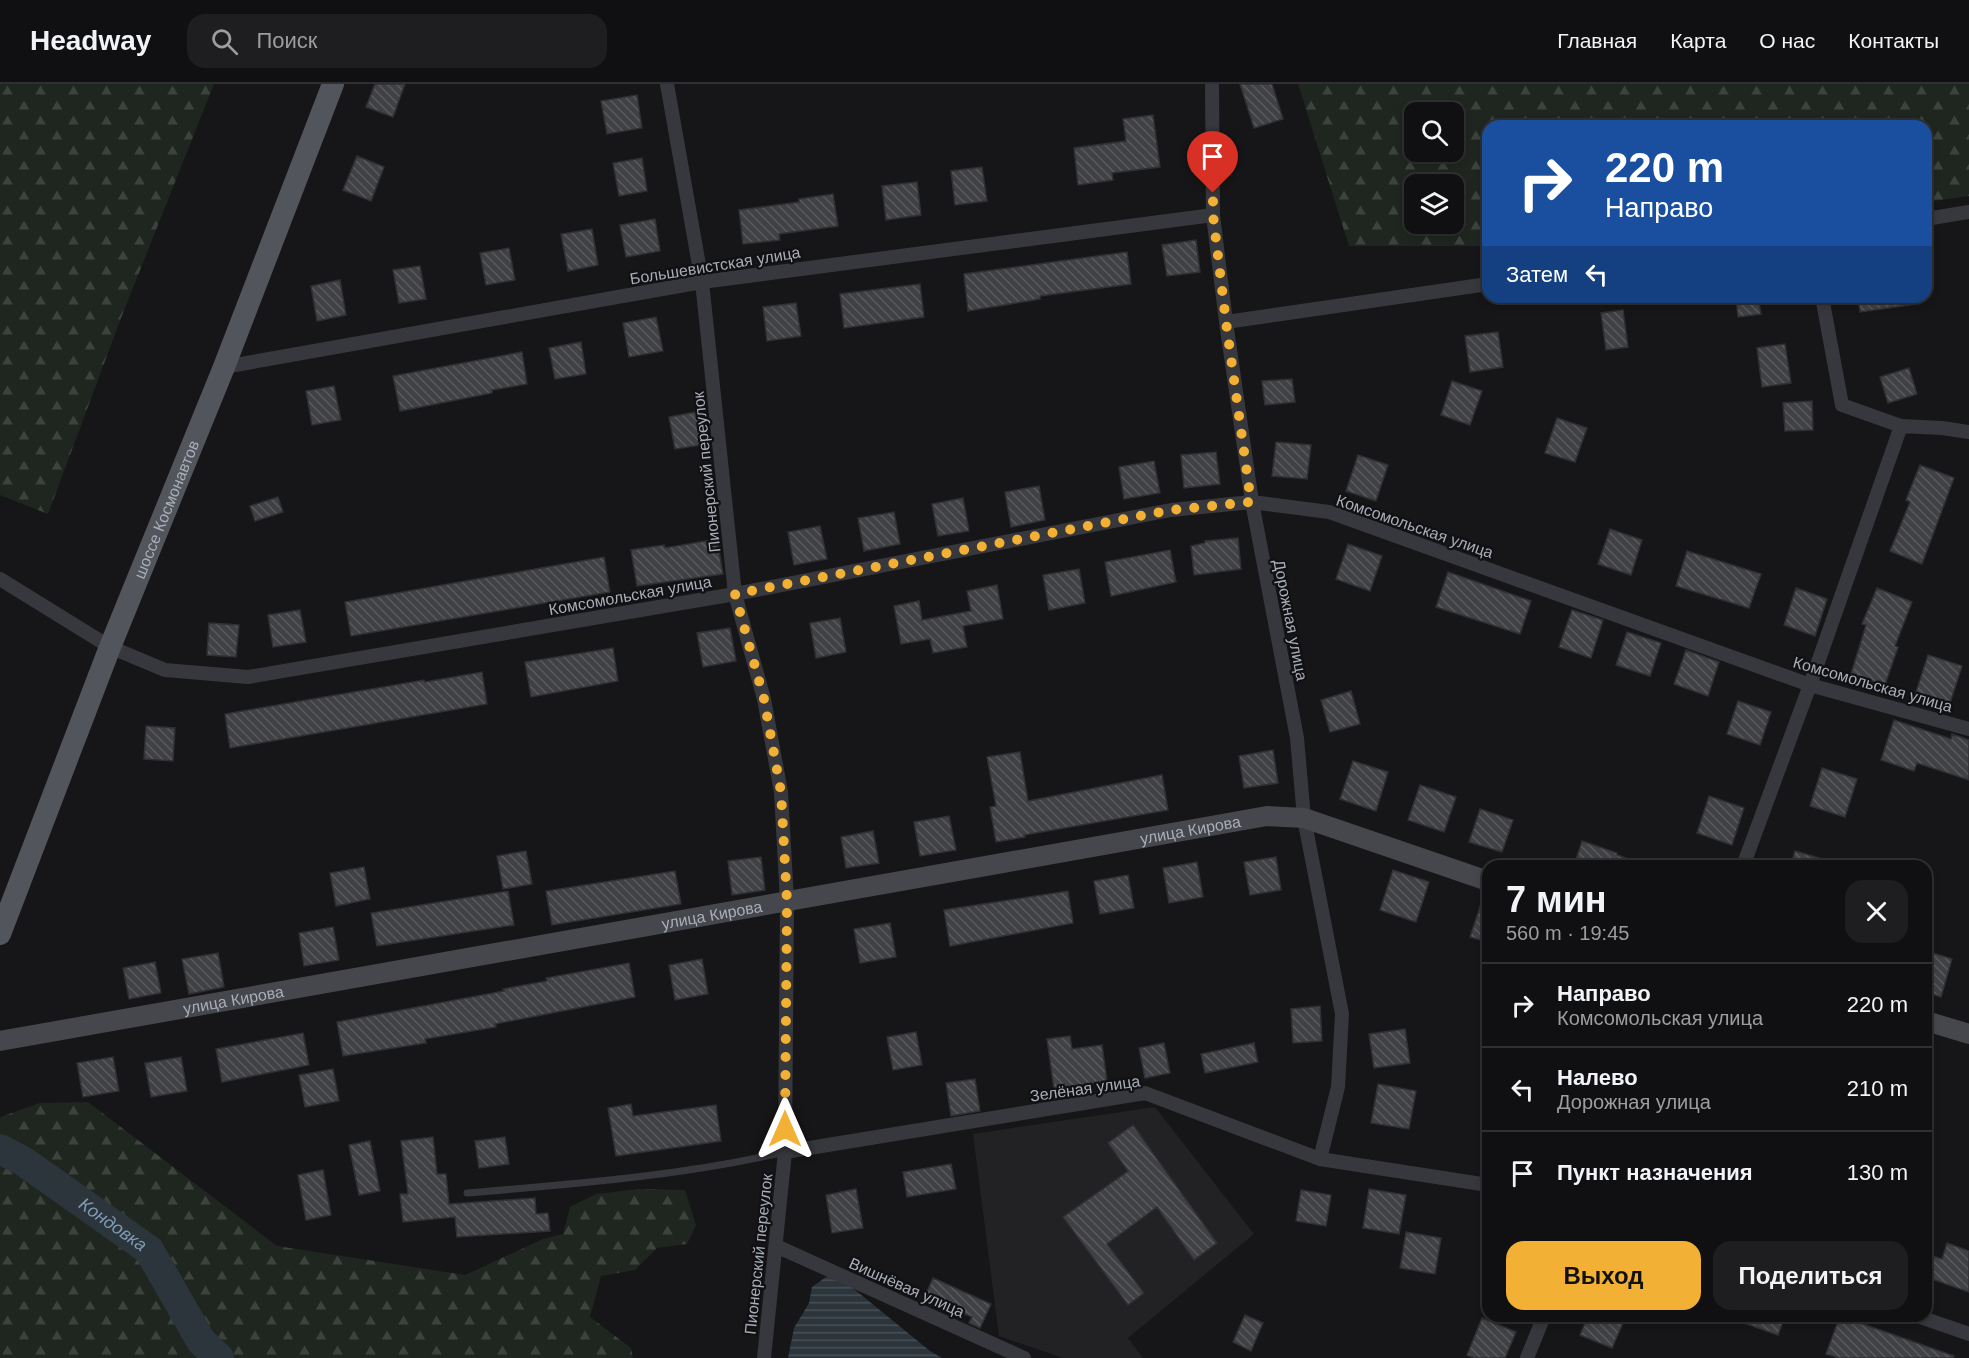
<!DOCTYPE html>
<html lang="ru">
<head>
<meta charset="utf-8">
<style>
  body { margin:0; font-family:Arial,sans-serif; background:#1e1e20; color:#f1f3f6; height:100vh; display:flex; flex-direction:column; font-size:22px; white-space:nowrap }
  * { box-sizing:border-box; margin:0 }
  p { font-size:20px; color:#9c9d9f }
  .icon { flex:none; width:33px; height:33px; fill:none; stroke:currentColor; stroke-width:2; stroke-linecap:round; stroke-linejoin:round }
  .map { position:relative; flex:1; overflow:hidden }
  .details { position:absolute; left:1482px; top:776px; width:450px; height:462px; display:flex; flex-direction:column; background:#101012; border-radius:18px; box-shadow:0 3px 9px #0003,0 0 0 2px #303032 }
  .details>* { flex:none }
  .banner { position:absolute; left:1482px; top:36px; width:450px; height:183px; border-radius:18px; box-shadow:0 3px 9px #0003,0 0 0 2px #303032; background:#1a4fa0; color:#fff; overflow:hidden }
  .fabs { position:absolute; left:1404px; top:18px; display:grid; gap:12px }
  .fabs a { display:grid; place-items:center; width:60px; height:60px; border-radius:12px; background:#101012; box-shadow:0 3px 9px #0003,0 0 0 2px #303032; font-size:30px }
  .pin { position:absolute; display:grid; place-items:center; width:51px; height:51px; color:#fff; margin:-62px -26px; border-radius:50% 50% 50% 0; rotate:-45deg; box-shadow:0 0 6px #0007 }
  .pin .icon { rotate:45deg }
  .me { position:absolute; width:66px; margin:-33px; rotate:0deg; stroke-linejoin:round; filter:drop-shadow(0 0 4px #0008) }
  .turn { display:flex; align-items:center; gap:21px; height:126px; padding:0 24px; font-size:27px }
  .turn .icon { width:78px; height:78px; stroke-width:2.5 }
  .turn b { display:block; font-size:42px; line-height:51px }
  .then { display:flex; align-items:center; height:57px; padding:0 24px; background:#0003; gap:12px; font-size:22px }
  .round { display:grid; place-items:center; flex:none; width:63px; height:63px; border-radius:18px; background:#1e1e20 }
  .head { display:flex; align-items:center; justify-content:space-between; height:102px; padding:0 24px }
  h1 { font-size:36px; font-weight:700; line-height:45px }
  .primary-button { display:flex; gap:12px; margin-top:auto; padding:12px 24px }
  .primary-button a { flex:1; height:69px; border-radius:18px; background:#f2b134; color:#111; font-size:24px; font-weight:700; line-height:69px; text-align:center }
  .primary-button a+a { background:#1e1e20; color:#f1f3f6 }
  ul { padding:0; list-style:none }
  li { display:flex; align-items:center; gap:18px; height:84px; padding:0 24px; border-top:2px solid #303032 }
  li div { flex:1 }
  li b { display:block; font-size:22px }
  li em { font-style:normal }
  header { display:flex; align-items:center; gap:36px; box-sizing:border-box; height:84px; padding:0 30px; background:#101012; border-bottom:2px solid #303032 }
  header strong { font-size:28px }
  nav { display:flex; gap:33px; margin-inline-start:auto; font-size:21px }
  .search { width:420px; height:54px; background:#1e1e20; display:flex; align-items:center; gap:15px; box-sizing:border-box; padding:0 21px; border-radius:18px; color:#9c9d9f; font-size:22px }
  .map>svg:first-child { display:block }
  .built { fill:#222225 }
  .forest { fill:url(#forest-firs); fill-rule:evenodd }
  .water { fill:url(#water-rules) }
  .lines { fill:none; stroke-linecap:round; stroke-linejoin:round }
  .river { stroke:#2c353c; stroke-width:30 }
  .building { fill:url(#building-back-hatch); stroke:#303034; stroke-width:1.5 }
  .lane { stroke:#37383d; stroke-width:7 }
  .street { stroke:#37383d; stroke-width:14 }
  .secondary { stroke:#45474d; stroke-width:20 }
  .primary { stroke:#53555c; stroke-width:22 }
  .route { stroke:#f2b134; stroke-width:10; stroke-dasharray:0 18 }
  .labels { text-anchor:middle; stroke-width:4.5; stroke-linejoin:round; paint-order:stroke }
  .street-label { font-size:16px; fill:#a8adb8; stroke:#111113 }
  .water-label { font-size:18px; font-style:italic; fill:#7f9bb3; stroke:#111113 }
</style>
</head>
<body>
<header>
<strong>Headway</strong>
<div class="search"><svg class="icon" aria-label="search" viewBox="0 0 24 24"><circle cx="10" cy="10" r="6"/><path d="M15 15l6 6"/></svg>Поиск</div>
<nav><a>Главная</a><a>Карта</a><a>О нас</a><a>Контакты</a></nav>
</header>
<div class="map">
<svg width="1969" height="1274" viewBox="0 0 1969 1274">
  <defs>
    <pattern id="forest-firs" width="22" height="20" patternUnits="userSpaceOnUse" patternTransform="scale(1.5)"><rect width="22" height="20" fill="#1e261f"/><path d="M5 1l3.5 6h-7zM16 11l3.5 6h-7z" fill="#3c433d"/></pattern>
    <pattern id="water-rules" width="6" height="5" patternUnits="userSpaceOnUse" patternTransform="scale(1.5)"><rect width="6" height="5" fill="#2c353c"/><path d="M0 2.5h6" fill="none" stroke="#485056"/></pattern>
    <pattern id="building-back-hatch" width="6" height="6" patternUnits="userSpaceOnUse" patternTransform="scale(1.5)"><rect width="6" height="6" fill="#404145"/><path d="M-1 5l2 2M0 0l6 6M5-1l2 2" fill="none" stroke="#595a5e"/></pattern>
  </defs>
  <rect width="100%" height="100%" fill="#161618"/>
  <path class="built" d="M1155 1023 1254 1150 1128 1254 1143 1274H1063L999 1252 973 1050Z"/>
  <path class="forest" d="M0 0H214L121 234 48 430 0 411Z
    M1298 0H1969V112L1926 118V42H1488V162H1349ZM1414 28H1454V68H1414ZM1414 100H1454V140H1414Z
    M88 1018 277 1162 465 1191 543 1155 563 1150 570 1123 596 1110 639 1105 685 1106 696 1141 687 1160 657 1164 635 1186 601 1192 590 1233 631 1264 633 1274H0V1033L40 1019Z"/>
  <path class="water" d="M838 1192 930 1267 942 1274H788L794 1244 809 1219 812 1203 826 1193Z"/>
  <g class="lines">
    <path class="river" id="s1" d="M0 1065 23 1077 149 1166 201 1257 219 1274"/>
  </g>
  <path class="building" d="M375 0H405L393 33 366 23Z
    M1240 0H1272L1283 35 1254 44Z
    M637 11 642 44 607 50 601 17Z
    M1153 31 1160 83 1112 89 1113 96 1078 101 1074 64 1126 57 1123 35Z
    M357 72 384 83 371 117 343 106Z
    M642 74 647 107 619 112 613 79Z
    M982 83 987 117 955 121 951 87Z
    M917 98 921 131 886 136 882 102Z
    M833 110 838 142 779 150 780 156 743 160 739 126 799 118V115Z
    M655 135 660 167 626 173 620 141Z
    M592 145 598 181 568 187 561 150Z
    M1196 156 1200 188 1167 192 1162 161Z
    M509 164 515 196 486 201 480 169Z
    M1127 168 1131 200 1040 212V215L968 227 964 190Z
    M420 182 426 215 399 219 393 186Z
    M340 196 346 231 317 237 311 202Z
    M920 200 924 233 844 244 840 210Z
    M1736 213H1758L1761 230 1738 233Z
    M1858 213H1909L1910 221 1860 228Z
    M796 219 801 252 767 257 763 223Z
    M1623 226 1628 263 1606 266 1601 229Z
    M656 233 663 267 629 273 623 239Z
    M1498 248 1503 283 1470 288 1465 252Z
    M581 258 586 290 555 295 549 264Z
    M1785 260 1791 299 1762 303 1757 264Z
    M522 268 527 300 492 306V309L400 327 393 292Z
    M1909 284 1917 310 1888 319 1880 293Z
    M1292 295 1295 318 1265 321 1262 297Z
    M1452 297 1482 307 1470 341 1441 331Z
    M334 302 341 336 312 341 306 307Z
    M1812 317 1813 346 1785 347 1783 319Z
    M701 327 707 360 675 365 669 333Z
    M1557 334 1587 344 1575 378 1545 369Z
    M1276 358 1311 361 1307 395 1272 392Z
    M1216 368 1220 400 1184 404 1181 371Z
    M1358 371 1388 381 1376 417 1346 407Z
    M1154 377 1160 409 1124 415 1119 383Z
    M1920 381 1954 394 1922 480 1890 467 1910 418 1906 416Z
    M1039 402 1045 436 1011 443 1005 408Z
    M278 413 283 428 255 437 250 422Z
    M963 414 969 447 938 452 932 420Z
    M894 428 900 460 864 467 858 434Z
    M820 442 827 475 794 481 788 448Z
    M1610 445 1642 456 1631 491 1598 480Z
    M1238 454 1241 485 1194 491 1191 462 1205 459V457Z
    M717 455 723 490 637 502 631 466 664 461 665 464Z
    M1348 460 1382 472 1370 507 1336 495Z
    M1170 466 1176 498 1111 512 1105 478Z
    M1687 467 1761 490 1749 524 1676 502Z
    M604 473 610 508 351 552 345 518Z
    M1079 485 1085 519 1049 526 1043 491Z
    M1448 488 1531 517 1520 550 1436 523Z
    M997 501 1003 535 963 542 967 563 933 569 930 555 901 560 894 522 919 517 922 536 971 527 967 507Z
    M1796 504 1827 515 1815 552 1784 541Z
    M1877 504 1912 518 1895 562 1898 563 1885 601 1851 590 1866 541 1862 540Z
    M300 526 306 558 273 563 268 531Z
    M1572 526 1603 536 1591 574 1559 563Z
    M840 534 846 568 816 574 810 539Z
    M209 539 239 541 236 573 207 571Z
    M730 544 736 577 703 583 697 549Z
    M1627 548 1661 559 1650 592 1616 581Z
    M613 564 618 597 531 613 525 578Z
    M1686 566 1719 578 1708 612 1674 600Z
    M1928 571 1962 582 1950 619 1916 608Z
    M482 588 487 620 230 664 225 630 424 596 425 598Z
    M1351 607 1360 640 1330 648 1321 616Z
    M1738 617 1771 628 1760 661 1727 650Z
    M1894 636 1951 655 1952 650 1969 656V696L1917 679 1914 687 1881 676Z
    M146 642 175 644 173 677 144 675Z
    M1273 666 1278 699 1244 704 1239 672Z
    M1020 668 1028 717 1162 691 1168 726 1024 751 1025 753 996 758 990 723 996 722 987 673Z
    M1353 677 1388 688 1376 727 1340 715Z
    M1822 684 1857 695 1845 733 1810 722Z
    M1420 701 1456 713 1444 748 1408 736Z
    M1709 712 1744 724 1732 761 1697 749Z
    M1480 725 1513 736 1502 768 1469 758Z
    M949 732 956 766 920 772 914 738Z
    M873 747 879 779 846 784 841 753Z
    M1582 757 1617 769V771L1640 779V782H1574Z
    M526 767 532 800 503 805 497 772Z
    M1795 767 1833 778V782H1791Z
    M761 773 765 806 732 811 728 777Z
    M1276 773 1281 806 1250 811 1244 778Z
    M1197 778 1203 813 1169 819 1163 784Z
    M364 783 370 815 336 822 330 789Z
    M1393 786 1429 798 1416 838 1380 826Z
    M675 787 681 820 552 841 546 807Z
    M1128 791 1134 824 1100 830 1094 797Z
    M508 807 514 841 377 862 371 829Z
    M1068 807 1073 839 950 862 944 826Z
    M1485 808 1488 809V858L1470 853Z
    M890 839 896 873 860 879 854 845Z
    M333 843 339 876 304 882 299 849Z
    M1926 867 1952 875 1941 913 1926 908Z
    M218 869 224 903 189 910 182 875Z
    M702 875 708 910 675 916 669 881Z
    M155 878 161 909 129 915 123 884Z
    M629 879 635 913 495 940 496 943 425 955 426 959 343 972 337 938 504 907 503 905 547 897 546 894Z
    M1320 922 1322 957 1293 959 1291 925Z
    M1405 945 1410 979 1374 984 1369 950Z
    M916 948 922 981 893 986 887 953Z
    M303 949 309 981 222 998 216 965Z
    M1070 952 1072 965 1102 961 1107 997 1054 1005 1047 955Z
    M1164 959 1170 989 1145 994 1139 964Z
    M1254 959 1258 978 1205 989 1201 970Z
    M113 973 119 1007 83 1013 77 979Z
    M181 973 187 1007 151 1013 145 979Z
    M333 985 339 1017 305 1023 299 991Z
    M975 995 980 1027 951 1032 946 999Z
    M1378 1000 1416 1007 1409 1045 1371 1039Z
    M631 1020 633 1032 716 1021 721 1057 616 1072 608 1024Z
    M1133 1041 1217 1159 1194 1176 1157 1123 1107 1160 1144 1209 1128 1221 1063 1133 1128 1087 1108 1059Z
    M433 1053 437 1090H446L449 1120 535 1114 536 1130 548 1129 550 1147 457 1153 455 1133 403 1138 400 1110H408L401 1057Z
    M505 1053 509 1080 479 1084 475 1057Z
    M370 1057 380 1107 359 1111 349 1061Z
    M951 1080 956 1105 907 1113 903 1088Z
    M323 1086 331 1131 306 1136 298 1091Z
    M856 1105 863 1144 832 1149 826 1111Z
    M1369 1105 1406 1111 1399 1150 1363 1144Z
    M1301 1106 1331 1111 1326 1142 1296 1137Z
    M1406 1148 1441 1154 1435 1190 1400 1184Z
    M1947 1159 1969 1167V1208L1926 1193V1170L1942 1175Z
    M933 1194 991 1220 980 1244 969 1239 972 1233 925 1212Z
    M1245 1231 1263 1239 1251 1267 1233 1258Z
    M1588 1232H1626L1612 1264 1580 1251Z
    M1727 1232H1785L1778 1251 1727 1233Z
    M1840 1232 1954 1272 1953 1274H1839L1826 1270Z
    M1482 1234 1516 1248 1505 1274H1474L1467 1271Z"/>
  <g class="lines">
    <path class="lane" d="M467 1109C574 1100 681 1092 785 1068"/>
    <path class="street" d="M667 0 702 198 735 510 764 615 781 708 787 817 785 1068 764 1274
      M1212 0 1213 131 1226 238 1252 418 1297 654 1304 734 1342 930 1338 1003 1320 1075
      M1926 135 1969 128
      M1226 238 1488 200
      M224 283 702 198 1213 131
      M1901 342 1942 344 1969 348
      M0 495 110 563 165 586 248 593 735 510 1171 426 1252 418 1329 428 1810 601 1969 645
      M1743 782 1810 601 1901 342 1842 321 1822 213
      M785 1068 1145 1009 1320 1075 1488 1101
      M776 1162 1024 1274
      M1917 1232 1969 1250
      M1527 1274 1544 1232"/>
    <g class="secondary">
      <path d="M1926 937 1969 950"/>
      <path id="s2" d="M0 957 1267 732 1304 734 1488 797"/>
    </g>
    <path class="primary" id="s3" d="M0 850 110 563 224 283 333 0"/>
  </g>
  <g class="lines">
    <path class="route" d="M785 1045 787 817 781 708 764 615 735 510 1171 426 1251 418 1226 238 1213 131V109"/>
  </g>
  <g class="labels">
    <g class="street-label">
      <text transform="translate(715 181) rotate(-9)" y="6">Большевистская улица</text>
      <text transform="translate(706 388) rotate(-96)" y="6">Пионерский переулок</text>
      <text dy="6" stroke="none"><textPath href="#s3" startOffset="456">шоссе Космонавтов</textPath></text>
      <text transform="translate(1415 442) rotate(19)" y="6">Комсомольская улица</text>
      <text transform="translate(630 511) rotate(-10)" y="6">Комсомольская улица</text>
      <text transform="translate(1291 536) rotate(79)" y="6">Дорожная улица</text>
      <text transform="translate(1873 600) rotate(16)" y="6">Комсомольская улица</text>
      <text dy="6" stroke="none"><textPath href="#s2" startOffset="1209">улица Кирова</textPath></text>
      <text dy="6" stroke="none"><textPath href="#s2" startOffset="723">улица Кирова</textPath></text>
      <text dy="6" stroke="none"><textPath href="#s2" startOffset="237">улица Кирова</textPath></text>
      <text transform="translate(1085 1004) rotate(-8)" y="6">Зелёная улица</text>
      <text transform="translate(758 1170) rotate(-84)" y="6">Пионерский переулок</text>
      <text transform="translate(907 1203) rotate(24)" y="6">Вишнёвая улица</text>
    </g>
    <g class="water-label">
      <text dy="6" stroke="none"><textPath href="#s1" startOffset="136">Кондовка</textPath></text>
    </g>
  </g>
</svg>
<div class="fabs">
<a><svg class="icon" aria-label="search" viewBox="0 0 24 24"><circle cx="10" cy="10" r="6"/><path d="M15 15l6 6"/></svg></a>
<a><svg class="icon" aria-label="layers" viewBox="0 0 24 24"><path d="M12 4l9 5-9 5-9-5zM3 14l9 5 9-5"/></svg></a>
</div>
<div class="pin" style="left:1213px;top:109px;background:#d93025"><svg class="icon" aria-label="arrive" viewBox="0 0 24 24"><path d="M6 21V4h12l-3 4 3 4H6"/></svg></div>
<svg class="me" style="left:785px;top:1045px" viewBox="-20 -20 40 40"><path d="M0-17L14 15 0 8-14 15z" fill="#f2b134" stroke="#fff" stroke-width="4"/></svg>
<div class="banner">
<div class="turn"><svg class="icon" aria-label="right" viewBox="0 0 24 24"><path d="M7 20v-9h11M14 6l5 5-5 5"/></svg><div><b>220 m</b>Направо</div></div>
<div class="then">Затем<svg class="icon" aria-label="left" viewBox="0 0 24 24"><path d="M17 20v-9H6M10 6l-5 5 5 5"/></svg></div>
</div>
<section class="details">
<div class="head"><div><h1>7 мин</h1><p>560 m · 19:45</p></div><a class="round"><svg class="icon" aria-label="close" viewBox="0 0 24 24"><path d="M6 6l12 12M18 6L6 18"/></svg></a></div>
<ul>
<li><svg class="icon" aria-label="right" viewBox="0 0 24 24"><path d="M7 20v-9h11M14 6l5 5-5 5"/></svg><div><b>Направо</b><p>Комсомольская улица</p></div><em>220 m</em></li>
<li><svg class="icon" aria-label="left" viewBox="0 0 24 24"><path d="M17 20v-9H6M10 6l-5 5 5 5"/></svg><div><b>Налево</b><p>Дорожная улица</p></div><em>210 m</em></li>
<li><svg class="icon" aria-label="arrive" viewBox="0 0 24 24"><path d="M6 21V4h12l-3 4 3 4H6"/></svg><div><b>Пункт назначения</b></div><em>130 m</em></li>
</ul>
<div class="primary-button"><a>Выход</a><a>Поделиться</a></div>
</section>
</div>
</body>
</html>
